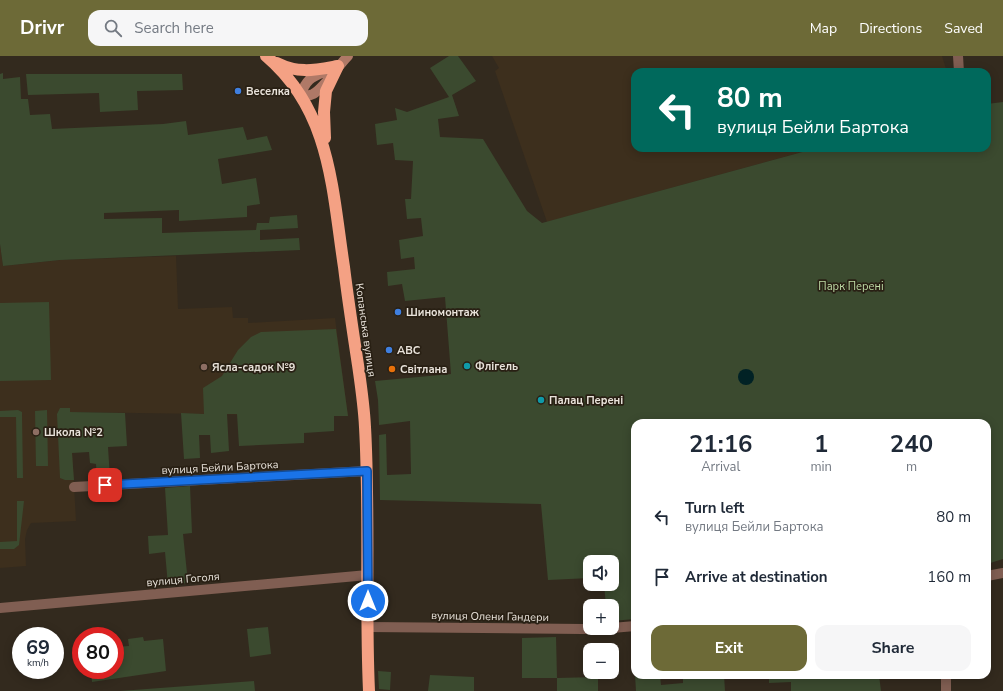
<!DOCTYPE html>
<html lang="en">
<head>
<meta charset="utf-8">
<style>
  body { margin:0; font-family:"Nunito Sans",sans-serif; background:#f6f6f7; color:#1f2937; height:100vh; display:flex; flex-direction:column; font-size:15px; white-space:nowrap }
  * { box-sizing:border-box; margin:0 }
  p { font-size:13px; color:#747a83 }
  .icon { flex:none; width:22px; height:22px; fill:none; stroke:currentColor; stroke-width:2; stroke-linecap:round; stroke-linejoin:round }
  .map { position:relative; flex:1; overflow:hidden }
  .sheet { position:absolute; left:631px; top:363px; width:360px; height:260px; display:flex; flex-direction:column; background:#fff; border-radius:12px; box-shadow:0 2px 10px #0003 }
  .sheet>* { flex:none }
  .hud { position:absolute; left:631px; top:12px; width:360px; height:84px; border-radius:12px; box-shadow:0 2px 10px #0003; background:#00695c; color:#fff; overflow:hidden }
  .buttons { position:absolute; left:583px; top:499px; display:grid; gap:8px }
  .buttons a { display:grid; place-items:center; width:36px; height:36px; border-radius:8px; background:#fff; box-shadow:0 2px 10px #0003; font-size:20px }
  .speed { position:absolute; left:12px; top:571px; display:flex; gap:8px; font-size:20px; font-weight:700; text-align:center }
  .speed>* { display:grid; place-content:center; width:52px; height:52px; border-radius:50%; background:#fff; box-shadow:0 2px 10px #0003; line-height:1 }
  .speed small { font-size:10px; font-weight:400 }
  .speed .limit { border:6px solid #d22; background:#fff; color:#111 }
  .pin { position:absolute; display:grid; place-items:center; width:34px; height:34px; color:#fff; margin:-17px; border-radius:8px; box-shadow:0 2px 6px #0006 }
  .me { position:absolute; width:44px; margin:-22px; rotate:0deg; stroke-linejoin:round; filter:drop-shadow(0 0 3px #0008) }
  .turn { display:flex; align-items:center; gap:14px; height:84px; padding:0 20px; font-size:18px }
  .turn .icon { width:52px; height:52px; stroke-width:2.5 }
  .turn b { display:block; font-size:28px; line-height:34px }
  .eta { display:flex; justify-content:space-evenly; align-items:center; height:68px; text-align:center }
  .eta b { font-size:24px; font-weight:700; line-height:28px }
  .primary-button { display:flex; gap:8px; margin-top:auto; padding:8px 20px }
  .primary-button a { flex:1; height:46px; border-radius:12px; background:#6d6a37; color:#fff; font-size:16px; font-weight:700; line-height:46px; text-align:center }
  .primary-button a+a { background:#f6f6f7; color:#1f2937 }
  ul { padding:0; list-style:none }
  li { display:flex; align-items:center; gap:12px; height:60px; padding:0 20px }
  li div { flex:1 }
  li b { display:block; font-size:15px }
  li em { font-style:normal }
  header { display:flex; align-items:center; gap:24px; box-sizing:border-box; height:56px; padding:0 20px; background:#6d6a37; color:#fff }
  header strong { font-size:19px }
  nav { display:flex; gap:22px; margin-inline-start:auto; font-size:14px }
  .search { width:280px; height:36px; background:#f6f6f7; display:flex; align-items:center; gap:10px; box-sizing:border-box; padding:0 14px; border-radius:12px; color:#747a83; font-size:15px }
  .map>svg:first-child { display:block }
  .built { fill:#3d2f1d }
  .green { fill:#3b4a2f }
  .water { fill:#012225 }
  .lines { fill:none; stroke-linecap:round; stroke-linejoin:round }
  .street { stroke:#805e52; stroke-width:10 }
  .secondary { stroke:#af7967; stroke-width:10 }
  .highway { stroke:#f4a184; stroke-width:12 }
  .route-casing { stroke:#114b97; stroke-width:10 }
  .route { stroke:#1a73e8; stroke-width:7 }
  .shop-dot { fill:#3f7fe0; stroke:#292014; stroke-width:1.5 }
  .culture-dot { fill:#0f9aa8; stroke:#292014; stroke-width:1.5 }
  .education-dot { fill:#8d6e63; stroke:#292014; stroke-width:1.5 }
  .food-dot { fill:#e8710a; stroke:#292014; stroke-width:1.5 }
  .labels { text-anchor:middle; stroke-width:3.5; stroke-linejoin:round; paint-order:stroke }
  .poi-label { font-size:11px; font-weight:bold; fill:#e9e3db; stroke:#292014; text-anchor:start }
  .park-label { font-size:11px; fill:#bedba6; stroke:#292014 }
  .street-label { font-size:11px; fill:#e9e3db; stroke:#292014 }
</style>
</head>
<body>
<header>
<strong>Drivr</strong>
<div class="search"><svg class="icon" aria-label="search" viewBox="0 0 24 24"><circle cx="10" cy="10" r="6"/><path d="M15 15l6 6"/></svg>Search here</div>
<nav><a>Map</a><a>Directions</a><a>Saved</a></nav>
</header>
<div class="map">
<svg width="1003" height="635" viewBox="0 0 1003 635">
  <rect width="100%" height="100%" fill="#332a1e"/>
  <path class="built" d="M492 0H942L947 16H635V92H817L547 166 495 15 499 12Z
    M0 188 3 210 60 204 176 200 178 253 232 251 233 262H248V267L335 262 348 360 70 356 76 465 31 467 27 474 25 483 26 510 0 512Z"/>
  <path class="green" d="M449 0H458L476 25 452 39 459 60 438 63 440 81 483 83 527 155 542 167 817 92H987V48L1003 46V503L987 508V367H635V563L612 565V550H606L604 528H612V506H590V522L548 524 541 448 380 444 379 379 386 378 387 419 411 418 410 365 379 369 378 344 375 325 451 318 445 241 405 245 402 228 388 230 387 216 415 213 414 201 401 203 399 184 423 180 421 162 407 163 405 143H411L413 105 395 104 393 87 377 89 375 68 397 64 395 52 407 56 449 41 430 12Z
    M3 17V23L20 21 21 43H28L30 59 50 58 52 73 163 68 186 65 188 79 243 71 247 84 267 80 272 94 218 103 222 128 256 122 260 148 247 150V161L179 165V154L104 157V163L162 162V177L256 174 257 167H269L270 161 297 159 298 172 260 174V184L299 182 300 194 60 204 3 210 0 188V18Z
    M26 18H182L183 34 137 35 138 54 100 56 99 37 28 39Z
    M49 246 51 324 0 325V247Z
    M336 273 348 360H334V375L304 377V387L239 390 237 358H227L229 395 211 397 210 379H199L200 402 184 403 181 357 204 358 203 332 222 320 238 294 251 281 261 276Z
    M60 352H70V356L125 357 127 390 108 391 110 422 97 423 96 408 90 407 89 396 72 397 74 424H65L60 422 57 358Z
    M18 354 22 356V359L23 422H17L16 361H0V355Z
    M47 354 48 410H36L35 355Z
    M190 430 192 477 183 478 188 527 168 529 165 496 149 498 148 480 168 479 165 432Z
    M17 445H24L19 489 14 493H0V486L17 485Z
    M268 571 271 598 250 601 247 573Z
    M143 581 144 585 163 583 166 615 92 626 91 614H115V591L129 590 128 583Z
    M556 581 557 622 598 621V635H557V622H522V582Z
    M378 615 391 616 390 634 379 633Z
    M430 619 474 621V635H428Z
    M635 619H660L661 629 683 627V619H724L725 635H636Z
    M769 619H879L881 635H791V626L769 627Z
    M254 625 255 635H120Z"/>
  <path class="water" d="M738 321a8 8 0 1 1 16 0a8 8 0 1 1-16 0Z"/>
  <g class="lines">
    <path class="street" d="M958 0 959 16
      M74 431 367 415
      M987 520 1003 517
      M0 552 368 519
      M368 571 583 573 612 572
      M612 572 635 570
      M946 619V635"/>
    <path class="secondary" d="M328 14C313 21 306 22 301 39 305 40 309 40 313 38 324 32 338 10 348 0"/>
    <path class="highway" d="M266 0C331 55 332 133 344 211 348 244 353 276 358 309 361 330 364 350 365 371 370 459 365 547 369 635
      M277 7C299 18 315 14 338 10
      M325 82 324 56 326 35 338 10"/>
  </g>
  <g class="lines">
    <defs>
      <path id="route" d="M105 429 367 415 368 545"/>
    </defs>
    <use href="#route" class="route-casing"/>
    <use href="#route" class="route"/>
  </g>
  <g class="shop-dot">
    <circle cx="238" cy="35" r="4"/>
    <circle cx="398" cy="256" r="4"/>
    <circle cx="389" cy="294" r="4"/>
  </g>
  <g class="culture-dot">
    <circle cx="467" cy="310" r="4"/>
    <circle cx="541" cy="344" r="4"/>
  </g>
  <g class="education-dot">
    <circle cx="204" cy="311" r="4"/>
    <circle cx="36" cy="376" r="4"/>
  </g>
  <circle class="food-dot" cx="392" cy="313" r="4"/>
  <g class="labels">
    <g class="poi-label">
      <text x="246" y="39">Веселка</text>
      <text x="406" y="260">Шиномонтаж</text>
      <text x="397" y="298">ABC</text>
      <text x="475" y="314">Флігель</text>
      <text x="212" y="315">Ясла-садок №9</text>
      <text x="400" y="317">Світлана</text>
      <text x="549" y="348">Палац Перені</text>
      <text x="44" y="380">Школа №2</text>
    </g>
    <g class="park-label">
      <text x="851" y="234">Парк Перені</text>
    </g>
    <g class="street-label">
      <text transform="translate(366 274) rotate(82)" y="4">Копанська вулиця</text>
      <text transform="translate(220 411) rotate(-3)" y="4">вулиця Бейли Бартока</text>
      <text transform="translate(183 523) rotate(-5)" y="4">вулиця Гоголя</text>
      <text transform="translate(490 560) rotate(1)" y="4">вулиця Олени Гандери</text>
    </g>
  </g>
</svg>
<div class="buttons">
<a><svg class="icon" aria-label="sound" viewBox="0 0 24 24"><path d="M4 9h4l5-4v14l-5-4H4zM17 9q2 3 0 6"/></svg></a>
<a>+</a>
<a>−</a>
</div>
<div class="speed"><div>69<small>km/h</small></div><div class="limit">80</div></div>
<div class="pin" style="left:105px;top:429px;background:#d93025"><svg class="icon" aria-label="arrive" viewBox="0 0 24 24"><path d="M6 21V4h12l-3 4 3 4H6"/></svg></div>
<svg class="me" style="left:368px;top:545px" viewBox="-20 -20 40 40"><circle r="17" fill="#1a73e8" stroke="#fff" stroke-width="3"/><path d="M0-11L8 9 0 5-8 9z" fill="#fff"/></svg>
<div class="hud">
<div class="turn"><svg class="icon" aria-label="left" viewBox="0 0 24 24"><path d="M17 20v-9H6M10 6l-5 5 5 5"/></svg><div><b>80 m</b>вулиця Бейли Бартока</div></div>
</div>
<section class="sheet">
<div class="eta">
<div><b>21:16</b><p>Arrival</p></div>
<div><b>1</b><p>min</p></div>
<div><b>240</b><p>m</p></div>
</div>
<ul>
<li><svg class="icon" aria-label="left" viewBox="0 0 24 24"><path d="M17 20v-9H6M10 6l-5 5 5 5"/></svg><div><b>Turn left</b><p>вулиця Бейли Бартока</p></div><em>80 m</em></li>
<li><svg class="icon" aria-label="arrive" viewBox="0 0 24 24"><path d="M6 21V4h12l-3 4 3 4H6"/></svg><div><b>Arrive at destination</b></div><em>160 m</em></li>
</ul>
<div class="primary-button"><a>Exit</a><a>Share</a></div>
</section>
</div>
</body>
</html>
